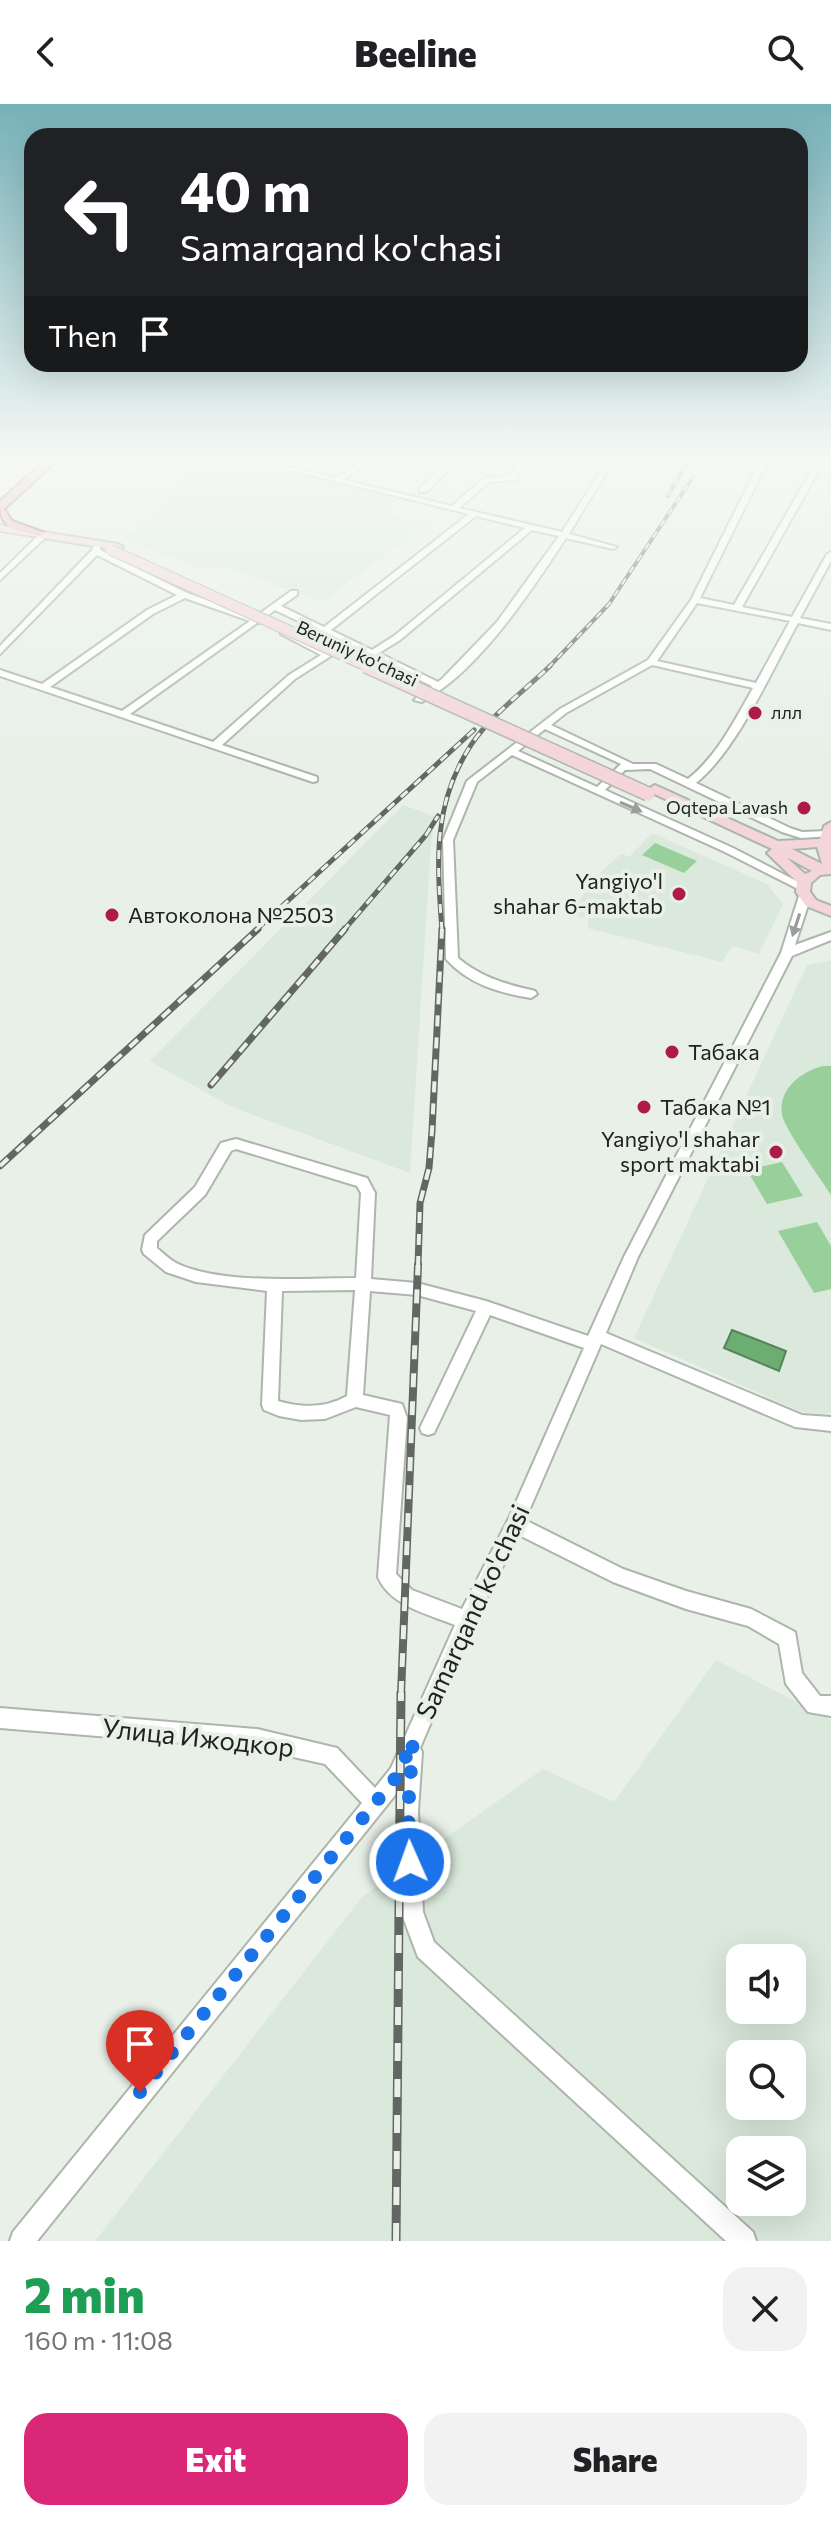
<!DOCTYPE html>
<html lang="en">
<head>
<meta charset="utf-8">
<style>
  body { margin:0; font-family:Commissioner,sans-serif; background:#f2f2f2; color:#202124; height:100vh; display:flex; flex-direction:column; font-size:30px; white-space:nowrap }
  * { box-sizing:border-box; margin:0 }
  p { font-size:26px; color:#757577 }
  .icon { flex:none; width:44px; height:44px; fill:none; stroke:currentColor; stroke-width:2; stroke-linecap:round; stroke-linejoin:round }
  .map { position:relative; height:2137px; overflow:hidden }
  .panel { display:flex; flex-direction:column; background:#fff; flex:1 }
  .panel>* { flex:none }
  .banner { position:absolute; left:24px; top:24px; width:784px; height:244px; border-radius:24px; box-shadow:0 8px 32px #0002; background:#202124; color:#fff; overflow:hidden }
  .fabs { position:absolute; left:726px; top:1840px; display:grid; gap:16px }
  .fabs a { display:grid; place-items:center; width:80px; height:80px; border-radius:16px; background:#fff; box-shadow:0 8px 32px #0002; font-size:40px }
  .pin { position:absolute; display:grid; place-items:center; width:68px; height:68px; color:#fff; margin:-82px -34px; border-radius:50% 50% 50% 0; rotate:-45deg; box-shadow:0 0 8px #0007 }
  .pin .icon { rotate:45deg }
  .me { position:absolute; width:88px; margin:-44px; rotate:358deg; stroke-linejoin:round; filter:drop-shadow(0 0 6px #0008) }
  .turn { display:flex; align-items:center; gap:28px; height:168px; padding:0 24px; font-size:36px }
  .turn .icon { width:104px; height:104px; stroke-width:2.5 }
  .turn b { display:block; font-size:56px; line-height:68px }
  .then { display:flex; align-items:center; height:76px; padding:0 24px; background:#0003; gap:16px; font-size:30px }
  .round { display:grid; place-items:center; flex:none; width:84px; height:84px; border-radius:24px; background:#f2f2f2 }
  .head { display:flex; align-items:center; justify-content:space-between; height:136px; padding:0 24px }
  h1 { font-size:48px; font-weight:800; line-height:60px; color:#1e9e55 }
  .cta { display:flex; gap:16px; margin-top:auto; padding:16px 24px }
  .cta a { flex:1; height:92px; border-radius:24px; background:#db2777; color:#fff; font-size:32px; font-weight:800; line-height:92px; text-align:center }
  .cta a+a { background:#f2f2f2; color:#202124 }
  header { display:flex; justify-content:space-between; align-items:center; height:104px; padding:0 24px; background:#fff; font-size:36px; font-weight:800 }
  .map>svg:first-child { display:block }
  .built { fill:#dae9db; fill-rule:evenodd }
  .green { fill:#98cf9b }
  .water { fill:#6cad71; stroke:#558459; stroke-width:2 }
  .lines { fill:none; stroke-linecap:round; stroke-linejoin:round }
  .street-casing { stroke:#adb5ad; stroke-width:4 }
  .secondary-casing { stroke:#adb5ad; stroke-width:4 }
  .primary-casing { stroke:#995862; stroke-width:4 }
  .street { fill:#fff; fill-rule:evenodd }
  .secondary { fill:#f4d5da; fill-rule:evenodd }
  .primary { fill:#e9acb6; fill-rule:evenodd }
  .rail-far4-casing { stroke:#636763; stroke-width:4 }
  .rail-far3-casing { stroke:#636763; stroke-width:5 }
  .rail-far2-casing { stroke:#636763; stroke-width:7 }
  .rail-far1-casing { stroke:#636763; stroke-width:8 }
  .rail-casing { stroke:#636763; stroke-width:9 }
  .rail-far4 { stroke:#e8f0e8; stroke-width:2; stroke-dasharray:7; stroke-linecap:butt }
  .rail-far3 { stroke:#e8f0e8; stroke-width:3; stroke-dasharray:9; stroke-linecap:butt }
  .rail-far2 { stroke:#e8f0e8; stroke-width:4; stroke-dasharray:11; stroke-linecap:butt }
  .rail-far1 { stroke:#e8f0e8; stroke-width:5; stroke-dasharray:14; stroke-linecap:butt }
  .rail { stroke:#e8f0e8; stroke-width:6; stroke-dasharray:18; stroke-linecap:butt }
  .secondary-bridge-far1-casing { stroke:#adb5ad; stroke-width:12; stroke-linecap:butt }
  .secondary-bridge-casing { stroke:#adb5ad; stroke-width:16; stroke-linecap:butt }
  .secondary-bridge-far1 { stroke:#f4d5da; stroke-width:10 }
  .secondary-bridge { stroke:#f4d5da; stroke-width:13 }
  .oneway { fill:#9b9c9b }
  .route { stroke:#1a73e8; stroke-width:14; stroke-dasharray:0 25.2 }
  .poi-dot { fill:#ae1b48; stroke:#e8f0e8; stroke-width:3 }
  .labels { text-anchor:middle; stroke-width:8; stroke-linejoin:round; paint-order:stroke }
  .far-street-label { font-size:18px; fill:#202320; stroke:#e8f0e8 }
  .far-poi-label { font-size:18px; fill:#202320; stroke:#e8f0e8; text-anchor:start }
  .poi-label { font-size:22px; fill:#202320; stroke:#e8f0e8; text-anchor:start }
  .near-street-label { font-size:26px; fill:#202320; stroke:#e8f0e8 }
</style>
</head>
<body>
<header><svg class="icon" aria-label="back" viewBox="0 0 24 24"><path d="M15 5l-7 7 7 7"/></svg>Beeline<svg class="icon" aria-label="search" viewBox="0 0 24 24"><circle cx="10" cy="10" r="6"/><path d="M15 15l6 6"/></svg></header>
<div class="map">
<svg width="831" height="2137" viewBox="0 0 831 2137">
  <rect width="100%" height="100%" fill="#e8f0e8"/>
  <path class="built" d="M189 357H241L399 395 382 409 427 420 322 498 225 463 198 464 124 435 164 405Z
    M403 701 436 713 431 738 410 1069 232 1003 150 957Z
    M652 729 767 780 783 800 759 850 732 842 722 858 587 824 589 814 568 811 599 770 621 750 629 753Z
    M831 856V1308L825 1310 802 1308 634 1234 807 861Z
    M716 1556 831 1616V2137H95L362 1793 543 1665 614 1698ZM740 1854H792V1906H740ZM740 1950H792V2002H740ZM740 2046H792V2098H740Z"/>
  <path class="green" d="M655 739 697 757 684 769 642 751Z
    M823 962H831V1091C821 1075 784 1025 782 1010 778 985 802 967 823 962Z
    M782 1058 803 1092 767 1100 747 1066Z
    M817 1118 831 1142V1185L814 1189 778 1127Z"/>
  <path class="water" d="M732 1226 786 1247 779 1267 724 1244Z"/>
  <g class="lines">
    <defs>
      <path id="street" d="M253 357H264L337 374 361 357H368L344 376 452 402 484 374 510 372 521 357H528L515 376 489 378 459 404 562 428 607 357H613L569 430 617 443 613 445 566 434C534 483 490 549 443 584 437 589 429 593 422 598L414 596 432 582 325 530H320L319 527 275 506 262 516V519H257L130 610 213 638 289 571 321 551 281 530 288 528 327 547 332 545 337 548 295 575 222 641 317 673V677L313 678 0 572V566L42 580 147 506 177 491 97 451 0 550V542L92 446 94 441H100V446L108 450 187 489 255 513 291 487H297V491L281 502 324 523 469 410ZM476 412 525 424 394 532 372 546 331 526ZM532 426 559 432 497 518 443 574 438 578 379 549 400 536ZM185 494 250 517 122 607 50 583 153 510Z
        M450 357H458L426 388H420V384Z
        M760 357H768L700 494 734 501 817 357H824L742 503 792 513 827 450 831 448V457L800 514 831 520V526L798 519C772 566 737 646 696 679L790 724 802 728 827 727 831 728V732L801 734 782 728 650 665 625 666 605 686 733 744 808 783 806 785H798L725 748 512 651 477 678 453 736 458 854C482 874 506 880 535 887L537 890 531 894C499 889 468 880 446 855L443 736 467 677 560 605 648 556 691 496ZM697 499 790 517 756 579 657 557ZM652 561 753 584C735 616 717 652 688 675L656 660H633L551 621 566 609ZM545 625 621 660 597 683 518 647Z
        M42 428 49 430 0 476V469Z
        M805 788 811 792 795 841 831 828V836L792 852 638 1153 606 1229 802 1311 831 1313V1327L795 1323 601 1240 525 1416 623 1465 686 1487 751 1505 795 1528 802 1569 820 1592H831V1612L808 1608 786 1580 779 1540 748 1522 686 1505 613 1478 519 1431 472 1522 420 1644 422 1648 418 1707 423 1808 434 1838 753 2128 756 2137H726L418 1853 401 1808 398 1707 400 1685 37 2137H10L13 2128 362 1699 325 1660 257 1645 0 1624V1604L257 1625 337 1644 375 1684 391 1664 455 1521C428 1510 390 1502 378 1473L390 1311 356 1303 325 1315 301 1316 279 1312 264 1306 262 1301 267 1187 196 1178 166 1168 144 1150 142 1146 145 1131 195 1083 221 1039 236 1035 367 1074 375 1089 371 1175 417 1179 486 1197 588 1232 624 1153 781 849 799 792ZM236 1045 357 1082 361 1089 356 1174C306 1174 221 1181 176 1159 169 1155 163 1149 157 1144V1137L205 1091 231 1047ZM355 1186 347 1292C326 1304 301 1304 278 1297L282 1187ZM370 1187 417 1191 476 1207 420 1324 422 1329 428 1331 434 1329 490 1211 584 1244 509 1414 462 1505 412 1486 396 1470 407 1314 402 1300 363 1291Z"/>
      <path id="secondary" d="M0 421 118 440 123 443 118 446 0 427Z
        M655 681 778 737 820 735 824 722 831 718V770L820 771 811 779 810 788 816 796 831 802V812L806 802 796 788 797 778 767 749 772 745 650 688 648 685ZM817 743 822 760 792 745ZM786 753 812 767 805 770Z"/>
      <path id="primary" d="M45 357H56L4 405 12 417 45 429 39 432C13 425 0 427 0 397Z"/>
    </defs>
    <use href="#street" class="street-casing"/>
    <use href="#secondary" class="secondary-casing"/>
    <use href="#primary" class="primary-casing"/>
    <use href="#street" class="street"/>
    <use href="#secondary" class="secondary"/>
    <use href="#primary" class="primary"/>
    <defs>
      <path id="rail-far4" d="M668 392 688 357
        M548 564 609 500 693 373"/>
      <path id="rail-far3" d="M255 827 474 626
        M343 827 426 731 438 712
        M442 827C437 759 432 701 471 641 491 611 524 587 550 562"/>
      <path id="rail-far2" d="M211 981 345 825
        M0 1062 258 825
        M418 1163 420 1099 429 1064 432 1027 442 825"/>
      <path id="rail-far1" d="M401 1591 418 1161"/>
      <path id="rail" d="M396 2137 401 1589"/>
    </defs>
    <use href="#rail-far4" class="rail-far4-casing"/>
    <use href="#rail-far3" class="rail-far3-casing"/>
    <use href="#rail-far2" class="rail-far2-casing"/>
    <use href="#rail-far1" class="rail-far1-casing"/>
    <use href="#rail" class="rail-casing"/>
    <use href="#rail-far4" class="rail-far4"/>
    <use href="#rail-far3" class="rail-far3"/>
    <use href="#rail-far2" class="rail-far2"/>
    <use href="#rail-far1" class="rail-far1"/>
    <use href="#rail" class="rail"/>
    <defs>
      <path id="secondary-bridge-far1" d="M111 446 371 564"/>
      <path id="secondary-bridge" d="M366 562 648 690"/>
    </defs>
    <use href="#secondary-bridge-far1" class="secondary-bridge-far1-casing"/>
    <use href="#secondary-bridge" class="secondary-bridge-casing"/>
    <use href="#secondary-bridge-far1" class="secondary-bridge-far1"/>
    <use href="#secondary-bridge" class="secondary-bridge"/>
  </g>
  <defs><path id="oneway-solid" d="M-6-.8H1V-3.2L6.5 0L1 3.2V.8H-6Z" transform="scale(2)"/></defs>
  <g class="oneway">
    <use href="#oneway-solid" transform="translate(631 703) rotate(24)"/>
    <use href="#oneway-solid" transform="translate(796 821) rotate(108)"/>
  </g>
  <linearGradient id="sky" x2="0" y2="1"><stop stop-color="#76b1b8"/><stop offset="0.54" stop-color="#f5f8f5"/><stop offset="1" stop-color="#f5f8f5" stop-opacity="0"/></linearGradient>
  <rect width="831" height="656" fill="url(#sky)"/>
  <g class="lines">
    <path class="route" d="M140 1988 398 1671 413 1636 408 1707 410 1758"/>
  </g>
  <g class="poi-dot">
    <circle cx="755" cy="609" r="8"/>
    <circle cx="804" cy="704" r="8"/>
    <circle cx="679" cy="790" r="8"/>
    <circle cx="112" cy="811" r="8"/>
    <circle cx="672" cy="948" r="8"/>
    <circle cx="644" cy="1003" r="8"/>
    <circle cx="776" cy="1048" r="8"/>
  </g>
  <g class="labels">
    <g class="far-street-label">
      <text transform="translate(357 550) rotate(25)" y="6">Beruniy ko'chasi</text>
    </g>
    <g class="far-poi-label">
      <text x="771" y="615">ллл</text>
      <text x="788" y="710" text-anchor="end">Oqtepa Lavash</text>
    </g>
    <g class="poi-label">
      <text x="663" y="785" text-anchor="end">Yangiyo'l<tspan x="663" dy="25">shahar 6-maktab</tspan></text>
      <text x="128" y="819">Автоколона №2503</text>
      <text x="688" y="956">Табака</text>
      <text x="660" y="1011">Табака №1</text>
      <text x="760" y="1043" text-anchor="end">Yangiyo'l shahar<tspan x="760" dy="25">sport maktabi</tspan></text>
    </g>
    <g class="near-street-label">
      <text transform="translate(473 1508) rotate(-65)" y="9">Samarqand ko'chasi</text>
      <text transform="translate(198 1634) rotate(6)" y="9">Улица Ижодкор</text>
    </g>
  </g>
</svg>
<div class="fabs">
<a><svg class="icon" aria-label="sound" viewBox="0 0 24 24"><path d="M4 9h4l5-4v14l-5-4H4zM17 9q2 3 0 6"/></svg></a>
<a><svg class="icon" aria-label="search" viewBox="0 0 24 24"><circle cx="10" cy="10" r="6"/><path d="M15 15l6 6"/></svg></a>
<a><svg class="icon" aria-label="layers" viewBox="0 0 24 24"><path d="M12 4l9 5-9 5-9-5zM3 14l9 5 9-5"/></svg></a>
</div>
<div class="pin" style="left:140px;top:1988px;background:#d93025"><svg class="icon" aria-label="arrive" viewBox="0 0 24 24"><path d="M6 21V4h12l-3 4 3 4H6"/></svg></div>
<svg class="me" style="left:410px;top:1758px" viewBox="-20 -20 40 40"><circle r="17" fill="#1a73e8" stroke="#fff" stroke-width="3"/><path d="M0-11L8 9 0 5-8 9z" fill="#fff"/></svg>
<div class="banner">
<div class="turn"><svg class="icon" aria-label="left" viewBox="0 0 24 24"><path d="M17 20v-9H6M10 6l-5 5 5 5"/></svg><div><b>40 m</b>Samarqand ko'chasi</div></div>
<div class="then">Then<svg class="icon" aria-label="arrive" viewBox="0 0 24 24"><path d="M6 21V4h12l-3 4 3 4H6"/></svg></div>
</div>
</div>
<section class="panel">
<div class="head"><div><h1>2 min</h1><p>160 m · 11:08</p></div><a class="round"><svg class="icon" aria-label="close" viewBox="0 0 24 24"><path d="M6 6l12 12M18 6L6 18"/></svg></a></div>
<div class="cta"><a>Exit</a><a>Share</a></div>
</section>
</body>
</html>
